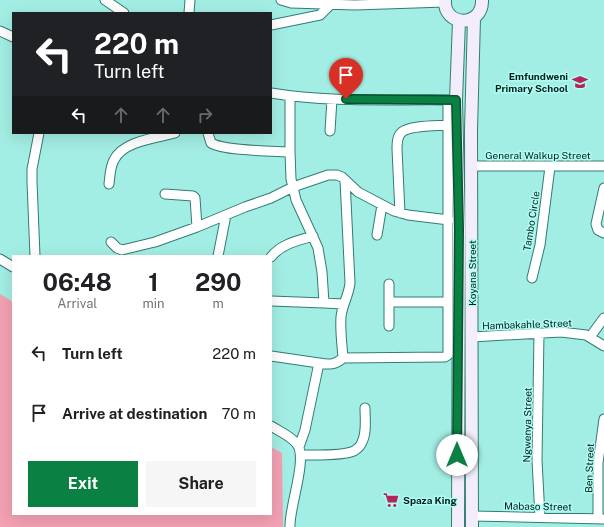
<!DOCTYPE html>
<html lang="en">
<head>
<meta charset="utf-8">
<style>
  body { margin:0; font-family:"Public Sans",sans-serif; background:#f6f6f6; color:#202124; height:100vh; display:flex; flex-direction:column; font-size:15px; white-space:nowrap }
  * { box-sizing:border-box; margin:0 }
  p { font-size:13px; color:#757577 }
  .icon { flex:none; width:22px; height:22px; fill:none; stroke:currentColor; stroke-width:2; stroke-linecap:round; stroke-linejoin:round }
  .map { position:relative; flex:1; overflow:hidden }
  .drawer { position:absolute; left:12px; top:255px; width:260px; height:260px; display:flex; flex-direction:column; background:#fff; border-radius:0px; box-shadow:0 4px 16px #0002 }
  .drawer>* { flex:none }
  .banner { position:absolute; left:12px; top:12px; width:260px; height:122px; border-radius:0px; box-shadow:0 4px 16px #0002; background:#202124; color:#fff; overflow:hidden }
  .pin { position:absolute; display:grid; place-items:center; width:34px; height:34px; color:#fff; margin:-41px -17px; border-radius:50% 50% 50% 0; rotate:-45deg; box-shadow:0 0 4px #0007 }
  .pin .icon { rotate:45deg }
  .me { position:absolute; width:44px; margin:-22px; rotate:0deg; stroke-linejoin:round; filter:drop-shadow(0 0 3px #0008) }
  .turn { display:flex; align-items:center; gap:14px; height:84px; padding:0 16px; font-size:18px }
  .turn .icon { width:52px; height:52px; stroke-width:2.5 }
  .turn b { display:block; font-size:28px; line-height:34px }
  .lanes { display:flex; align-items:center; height:38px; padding:0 16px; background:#0003; justify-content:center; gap:20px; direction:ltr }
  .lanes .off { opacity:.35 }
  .eta { display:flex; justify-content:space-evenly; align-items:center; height:68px; text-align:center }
  .eta b { font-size:24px; font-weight:700; line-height:28px }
  .primary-button { display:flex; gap:8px; margin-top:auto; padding:8px 16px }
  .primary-button a { flex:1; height:46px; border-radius:0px; background:#0b8043; color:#fff; font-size:16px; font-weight:700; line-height:46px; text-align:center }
  .primary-button a+a { background:#f6f6f6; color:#202124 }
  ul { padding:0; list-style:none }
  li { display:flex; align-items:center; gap:12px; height:60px; padding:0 16px }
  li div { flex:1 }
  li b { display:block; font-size:15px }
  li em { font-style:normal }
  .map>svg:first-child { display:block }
  .green { fill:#f3a1b3 }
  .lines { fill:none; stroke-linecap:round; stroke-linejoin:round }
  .minor-casing { stroke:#317d74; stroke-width:11 }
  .secondary-casing { stroke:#317d74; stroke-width:14 }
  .minor { stroke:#fff; stroke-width:9 }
  .secondary { stroke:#f3edfb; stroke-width:12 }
  .route-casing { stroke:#07532c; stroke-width:10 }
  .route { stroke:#0b8043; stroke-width:7 }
  .labels { text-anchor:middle; stroke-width:3; stroke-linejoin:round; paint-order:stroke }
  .poi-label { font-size:10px; font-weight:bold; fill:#001e1b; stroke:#b0fcf1; text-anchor:end }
  .street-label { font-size:10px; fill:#001e1b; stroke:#b0fcf1 }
</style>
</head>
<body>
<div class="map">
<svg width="604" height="527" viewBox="0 0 604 527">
  <rect width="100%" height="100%" fill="#a3eee4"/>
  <path class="green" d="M0 294 13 302V514H271V447L282 453 283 527H0Z"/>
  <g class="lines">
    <defs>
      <path id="minor" d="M105 0 124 13
        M281 0 291 3 355 5 445 2
        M189 13 190 0
        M271 25 320 15 330 5
        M0 31 13 37
        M271 93C331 103 393 99 453 100
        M290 96V152
        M330 131 332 99
        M208 133 211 143C224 151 273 151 290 152L291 179 296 200 318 248 322 272 324 303 343 304
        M471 166H604
        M109 184C110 176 110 167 114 160 123 141 156 138 175 133
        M604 188 596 224 598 230 604 233
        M165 194 193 196 195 198 197 227
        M400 213 397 149C397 143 397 136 402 132 410 125 438 126 449 125
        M377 235 382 205
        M111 242 117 248 122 250 155 242 197 227 245 207 271 198 293 187 328 175H337L342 177 358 192 394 211 408 215 449 220
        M35 256 32 182V169L39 133
        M218 256 226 215
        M271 257C281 244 297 241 313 236
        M0 259 13 267
        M532 278 540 245 550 167
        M271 301 324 303
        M389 302H448
        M389 326V284
        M539 333 537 460 540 517
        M472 337 561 332 586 335 604 346
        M590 337 604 318
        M271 356 319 363
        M343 358 445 357 448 355V100
        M271 426C279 431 291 436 297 444 308 459 289 507 290 527
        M299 447 305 430 319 363C329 365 335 365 343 358 342 344 340 330 341 317 342 305 349 295 350 283L345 180
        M301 455C314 455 343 456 354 451 357 449 361 446 362 442 367 433 365 418 365 408
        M472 516 604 519
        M598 519V463L604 419"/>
      <path id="secondary" d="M445 0C443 27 483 28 482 0
        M458 527 459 229 456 100 459 21
        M472 527 471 130 474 18"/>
    </defs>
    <use href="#minor" class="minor-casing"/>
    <use href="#secondary" class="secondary-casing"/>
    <use href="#minor" class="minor"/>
    <use href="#secondary" class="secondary"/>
  </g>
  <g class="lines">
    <defs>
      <path id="route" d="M346 99 456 100 459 229 457 455"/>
    </defs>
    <use href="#route" class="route-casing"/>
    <use href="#route" class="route"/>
  </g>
  <defs>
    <symbol id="school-bare" viewBox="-9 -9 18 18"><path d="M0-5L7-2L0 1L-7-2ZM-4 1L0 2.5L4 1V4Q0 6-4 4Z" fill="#b4265a" stroke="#b0fcf1" stroke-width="2.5" paint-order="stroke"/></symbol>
    <symbol id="supermarket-bare" viewBox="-9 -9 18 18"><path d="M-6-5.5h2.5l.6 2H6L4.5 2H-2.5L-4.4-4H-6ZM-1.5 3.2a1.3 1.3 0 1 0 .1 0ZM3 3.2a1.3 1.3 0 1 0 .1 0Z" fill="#b4265a" stroke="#b0fcf1" stroke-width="2.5" paint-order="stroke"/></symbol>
  </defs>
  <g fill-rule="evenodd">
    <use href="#school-bare" x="569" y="71" width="22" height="22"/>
    <use href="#supermarket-bare" x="380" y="489" width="22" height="22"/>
  </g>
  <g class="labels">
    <g class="poi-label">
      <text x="568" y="80">Emfundweni<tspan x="568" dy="12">Primary School</tspan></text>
      <text x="403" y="504" text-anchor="start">Spaza King</text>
    </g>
    <g class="street-label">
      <text x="538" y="159">General Walkup Street</text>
      <text transform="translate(531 221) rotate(-81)" y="4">Tambo Circle</text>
      <text transform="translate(472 273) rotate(-90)" y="4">Koyana Street</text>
      <text transform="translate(527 324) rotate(-2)" y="4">Hambakahle Street</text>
      <text transform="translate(527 425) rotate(-89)" y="4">Ngwenya Street</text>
      <text transform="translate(589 468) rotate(-88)" y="4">Ben Street</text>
      <text transform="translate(538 506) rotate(1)" y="4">Mabaso Street</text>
    </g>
  </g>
</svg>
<div class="pin" style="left:346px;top:99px;background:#d93025"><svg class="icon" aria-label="arrive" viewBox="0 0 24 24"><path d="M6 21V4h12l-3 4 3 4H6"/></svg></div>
<svg class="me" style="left:457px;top:455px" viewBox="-20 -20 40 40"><circle r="19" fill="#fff"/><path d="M0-13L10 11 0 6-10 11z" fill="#0b8043"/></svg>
<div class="banner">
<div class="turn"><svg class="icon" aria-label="left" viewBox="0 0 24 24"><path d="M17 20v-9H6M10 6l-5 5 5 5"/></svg><div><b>220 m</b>Turn left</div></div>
<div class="lanes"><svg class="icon" aria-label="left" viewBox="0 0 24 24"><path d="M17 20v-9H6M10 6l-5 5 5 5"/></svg><svg class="icon off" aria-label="ahead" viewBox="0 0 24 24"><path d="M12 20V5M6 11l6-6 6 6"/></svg><svg class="icon off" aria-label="ahead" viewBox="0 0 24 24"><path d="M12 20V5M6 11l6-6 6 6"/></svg><svg class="icon off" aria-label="right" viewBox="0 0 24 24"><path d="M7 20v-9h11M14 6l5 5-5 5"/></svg></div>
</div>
<section class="drawer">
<div class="eta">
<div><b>06:48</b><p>Arrival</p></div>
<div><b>1</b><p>min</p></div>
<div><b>290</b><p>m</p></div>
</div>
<ul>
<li><svg class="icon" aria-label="left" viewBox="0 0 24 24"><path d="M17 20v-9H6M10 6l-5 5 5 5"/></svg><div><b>Turn left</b></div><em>220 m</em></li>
<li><svg class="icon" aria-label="arrive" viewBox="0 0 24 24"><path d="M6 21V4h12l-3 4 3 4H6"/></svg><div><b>Arrive at destination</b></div><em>70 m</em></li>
</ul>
<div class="primary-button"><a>Exit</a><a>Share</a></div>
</section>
</div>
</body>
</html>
